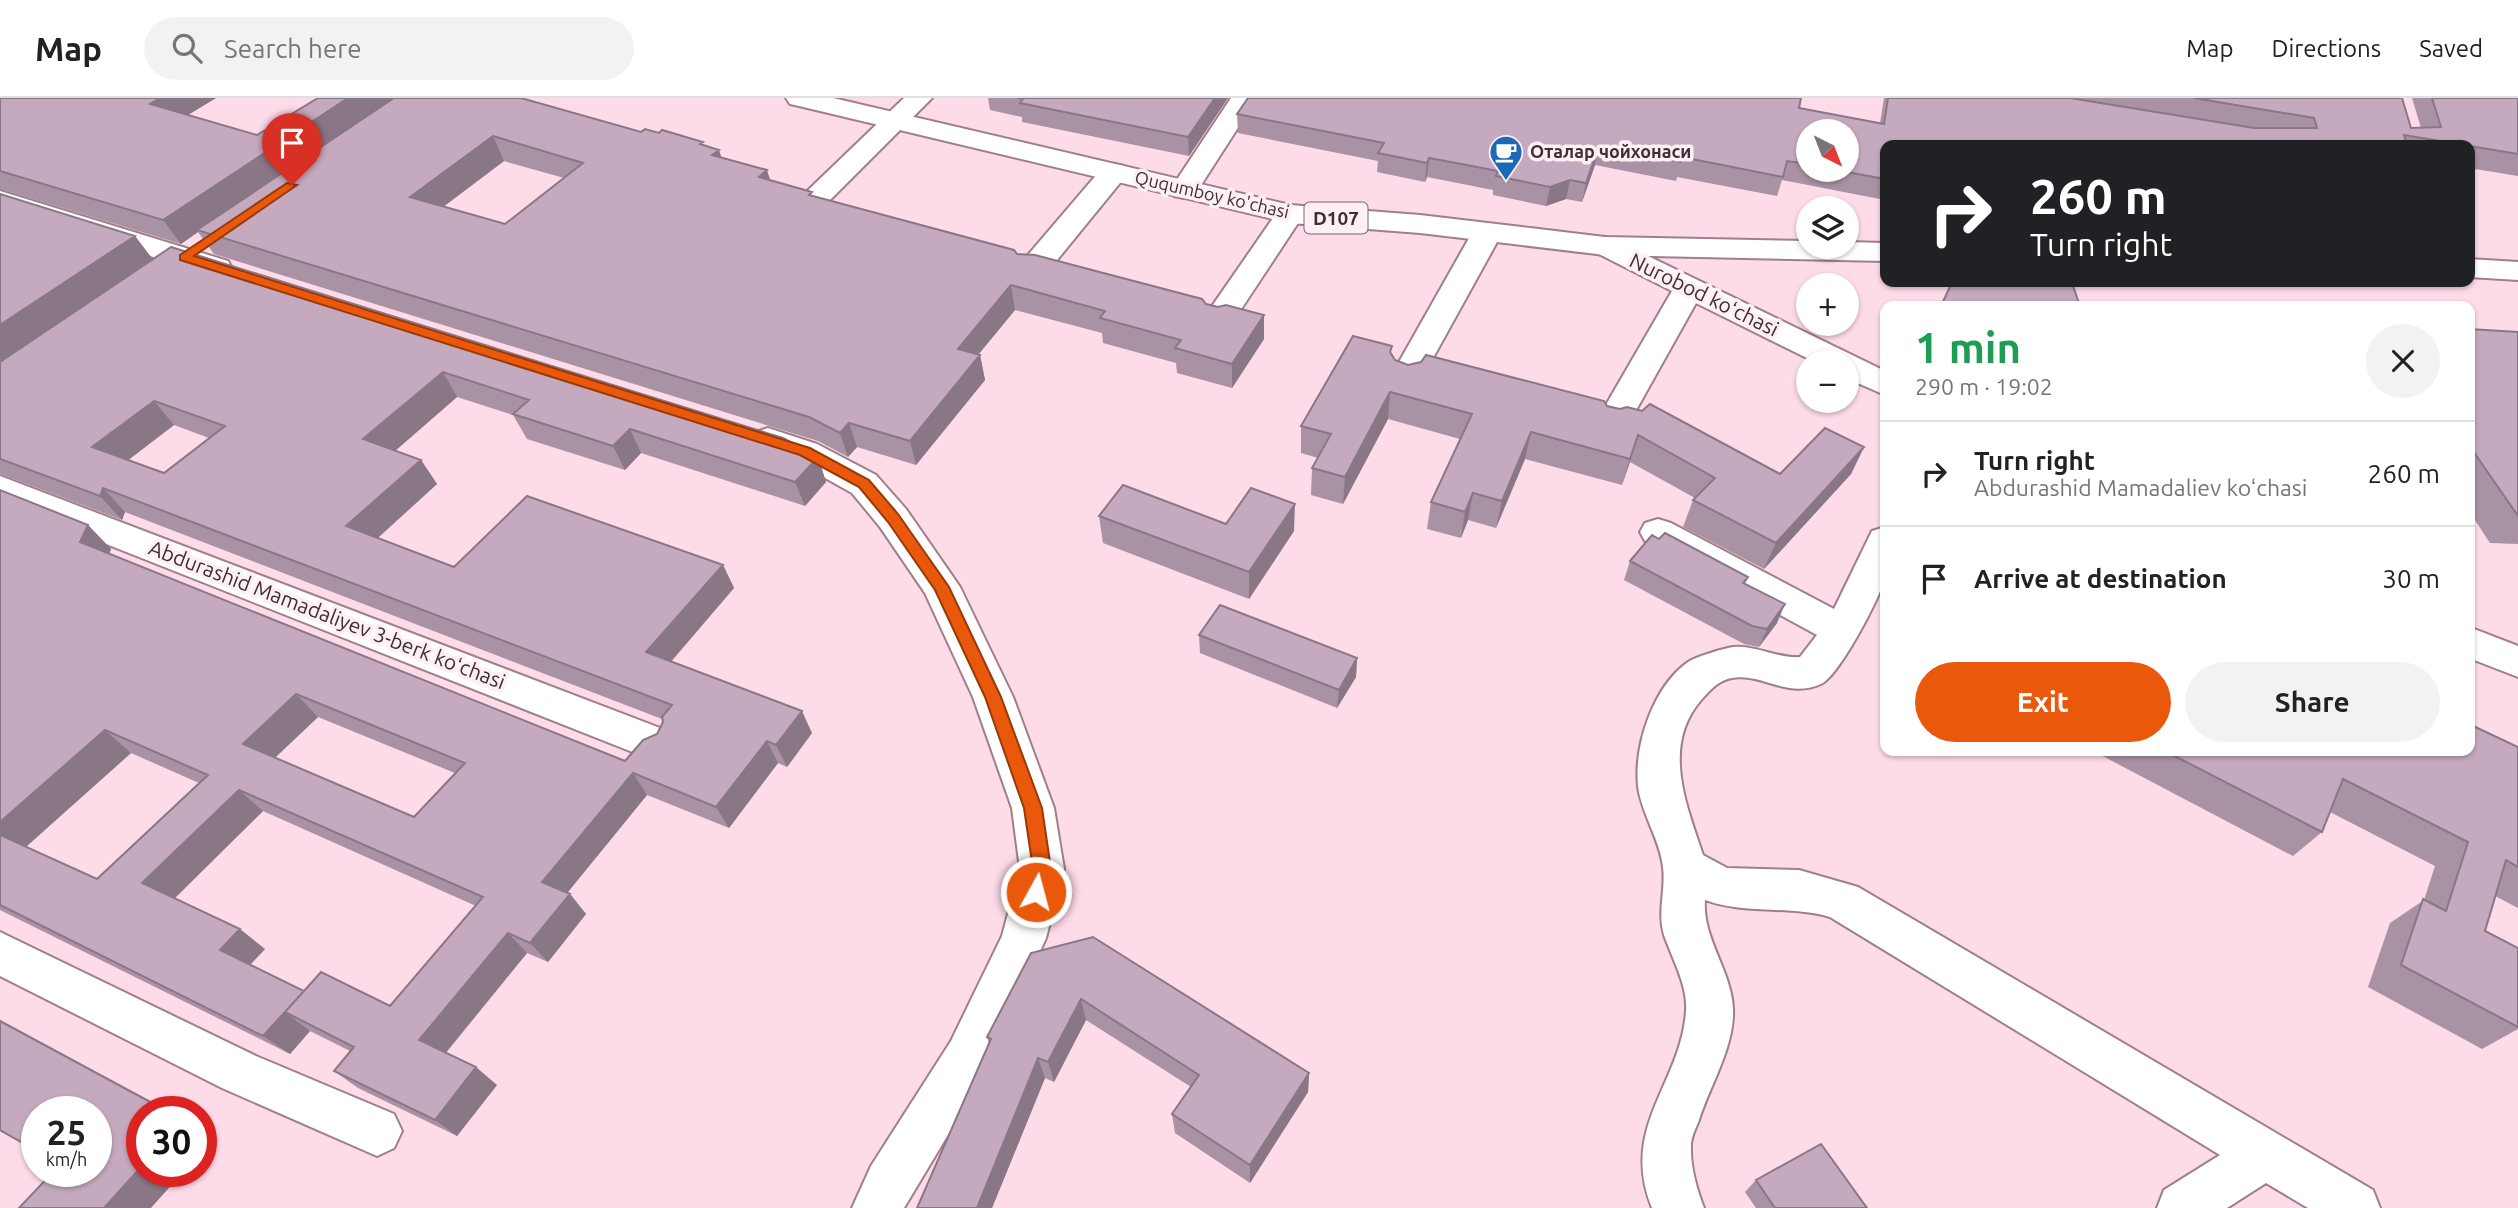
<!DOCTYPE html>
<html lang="en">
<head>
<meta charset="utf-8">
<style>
  body { margin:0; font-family:Ubuntu,sans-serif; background:#f2f2f2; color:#222; height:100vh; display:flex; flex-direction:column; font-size:26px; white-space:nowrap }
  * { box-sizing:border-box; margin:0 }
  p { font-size:23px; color:#767676 }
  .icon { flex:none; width:38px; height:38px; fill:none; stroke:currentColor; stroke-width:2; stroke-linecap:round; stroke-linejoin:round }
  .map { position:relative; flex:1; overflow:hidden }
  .drawer { position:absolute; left:1880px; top:203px; width:595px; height:455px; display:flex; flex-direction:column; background:#fff; border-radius:14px; box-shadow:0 2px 5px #0004 }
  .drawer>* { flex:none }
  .banner { position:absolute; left:1880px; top:42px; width:595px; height:147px; border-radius:14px; box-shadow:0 2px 5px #0004; background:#202124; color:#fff; overflow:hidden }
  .needle { width:46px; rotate:138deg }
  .buttons { position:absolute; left:1796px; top:21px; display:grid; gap:14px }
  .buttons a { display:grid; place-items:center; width:63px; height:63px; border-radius:50%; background:#fff; box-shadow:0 2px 5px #0004; font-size:35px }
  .speed { position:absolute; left:21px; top:998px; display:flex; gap:14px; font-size:35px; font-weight:700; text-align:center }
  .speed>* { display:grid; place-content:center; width:91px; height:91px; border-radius:50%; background:#fff; box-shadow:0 2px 5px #0004; line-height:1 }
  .speed small { font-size:18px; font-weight:400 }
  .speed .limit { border:10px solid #d22; background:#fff; color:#111 }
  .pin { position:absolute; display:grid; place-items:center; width:60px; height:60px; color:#fff; margin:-72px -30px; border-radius:50% 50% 50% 0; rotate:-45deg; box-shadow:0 0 7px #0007 }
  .pin .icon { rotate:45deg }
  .me { position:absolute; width:77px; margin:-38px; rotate:7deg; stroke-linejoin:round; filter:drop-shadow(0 0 5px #0008) }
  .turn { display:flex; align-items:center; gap:24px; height:147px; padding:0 35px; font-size:32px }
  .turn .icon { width:91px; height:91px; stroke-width:2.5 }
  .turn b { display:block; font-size:49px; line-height:60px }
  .round { display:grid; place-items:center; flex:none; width:74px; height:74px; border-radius:37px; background:#f2f2f2 }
  .headline { display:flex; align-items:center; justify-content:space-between; height:119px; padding:0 35px }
  h1 { font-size:42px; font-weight:700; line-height:52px; color:#1e9e55 }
  .button { display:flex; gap:14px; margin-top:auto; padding:14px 35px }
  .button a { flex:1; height:80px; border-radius:42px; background:#ea580c; color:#fff; font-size:28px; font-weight:700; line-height:80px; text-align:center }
  .button a+a { background:#f2f2f2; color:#222 }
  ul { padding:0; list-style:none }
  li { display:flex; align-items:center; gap:21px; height:105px; padding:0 35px; border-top:2px solid #e0e0e0 }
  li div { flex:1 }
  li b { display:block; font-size:26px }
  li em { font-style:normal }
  header { display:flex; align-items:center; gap:42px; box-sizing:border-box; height:98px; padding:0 35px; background:#fff; border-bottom:2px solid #e0e0e0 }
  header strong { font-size:33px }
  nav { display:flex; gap:38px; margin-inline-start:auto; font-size:24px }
  .search { width:490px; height:63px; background:#f2f2f2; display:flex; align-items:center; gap:18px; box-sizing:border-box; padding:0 24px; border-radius:38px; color:#767676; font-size:26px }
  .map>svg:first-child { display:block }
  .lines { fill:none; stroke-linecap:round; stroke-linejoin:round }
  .minor-casing { stroke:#9e7f8a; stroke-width:4 }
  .major-casing { stroke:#9e7f8a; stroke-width:4 }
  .minor { fill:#fff; fill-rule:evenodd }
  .major { fill:#fff; fill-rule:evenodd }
  .wall { fill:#a992a4; fill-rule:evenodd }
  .shaded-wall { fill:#8a7786 }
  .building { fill:#c5aabf; stroke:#8a7786; stroke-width:2; fill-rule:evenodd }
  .route { fill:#ea580c; stroke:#983908; stroke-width:2 }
  .labels { text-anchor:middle; stroke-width:7; stroke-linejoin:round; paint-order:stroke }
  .far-poi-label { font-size:18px; font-weight:bold; fill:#3d3035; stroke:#fdeff4; text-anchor:start }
  .far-street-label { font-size:18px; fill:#3d3035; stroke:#fdeff4 }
  .shield { fill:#fdeff4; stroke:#77696e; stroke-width:2 }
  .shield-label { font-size:19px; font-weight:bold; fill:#3d3035 }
  .street-label { font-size:21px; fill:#3d3035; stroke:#fdeff4 }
</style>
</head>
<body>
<header>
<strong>Map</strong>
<div class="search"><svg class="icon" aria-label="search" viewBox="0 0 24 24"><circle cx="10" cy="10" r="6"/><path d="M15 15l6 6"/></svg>Search here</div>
<nav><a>Map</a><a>Directions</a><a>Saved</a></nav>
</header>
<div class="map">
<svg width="2518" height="1110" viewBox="0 0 2518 1110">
  <rect width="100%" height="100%" fill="#fedbe8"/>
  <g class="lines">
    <defs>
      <path id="minor" d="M904 0H932L820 112 810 115 800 112 796 106 800 100Z
        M1231 0H1257L1194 98 1184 100 1174 98 1170 92Z
        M1114 66 1124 68 1128 74 1124 80 1044 178 1033 180 1022 178 1018 171 1022 164 1104 68Z
        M0 93 228 163 232 170 228 177 217 179 0 111Z
        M1290 107 1300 110 1304 116 1230 228 1219 231 1208 228 1203 221 1208 214 1280 110Z
        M1487 126 1497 129 1502 135 1422 280 1417 288 1406 291 1395 288 1390 280 1472 135 1477 129Z
        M1605 139 1615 142 1885 273V297L1846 280V264H1815L1696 205 1625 332 1613 335 1601 332 1596 324 1672 193 1595 154 1590 148 1595 142Z
        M768 330 817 346 876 377 906 411 960 489 1013 599 1054 710 1064 771 1046 840 985 975 904 1110H852L871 1068 951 943 1002 838 1020 771 1012 710 973 599 925 495 880 429 852 395 793 362 756 350 751 342 756 334Z
        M0 378 668 633 674 645 668 657 654 662 640 657 0 404Z
        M1658 421 1671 425 1834 511 1872 433 1885 429C1885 445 1888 467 1884 482 1879 502 1838 579 1821 586 1787 601 1763 575 1732 580 1719 582 1711 591 1702 601 1661 647 1686 706 1703 757L1727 770 1799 772 1858 789 2373 1092 2380 1110H2308L2266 1085 2227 1110H2157L2164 1092 2220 1057 1830 819C1789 807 1745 817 1705 802 1702 840 1731 872 1733 910 1735 948 1710 987 1699 1022 1696 1030 1691 1039 1691 1047 1690 1068 1697 1092 1704 1110H1652C1619 1029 1681 986 1686 913 1688 888 1672 860 1664 837 1657 814 1666 792 1663 769 1660 741 1641 715 1638 688 1634 647 1653 589 1688 564 1698 558 1716 553 1728 550 1751 544 1776 561 1800 559L1817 537 1645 443 1640 434 1645 425Z
        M2469 529 2518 548V579L2469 560Z
        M0 834 256 958 394 1016 402 1033 394 1050 377 1058 222 990 0 878Z"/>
      <path id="major" d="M786 0H833L1290 107 1420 117 1605 139 1808 143V149H1846V144L1885 145V163L1605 157 1420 135 1290 125 799 8 790 6Z
        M2469 161 2518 164V182L2469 179Z"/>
    </defs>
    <use href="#minor" class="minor-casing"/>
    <use href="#major" class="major-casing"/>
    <use href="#minor" class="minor"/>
    <use href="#major" class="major"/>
  </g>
  <path class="wall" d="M0 0H216L188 17 257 37 641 34 704 48 721 60 770 82 813 98 1017 156 1206 206 1264 241 1232 290 1177 275 1176 265 1103 245 1102 235 1015 212 978 257H980L985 282 916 367 857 349 848 359 818 343 214 156 198 134 181 146 0 91ZM504 63 564 80 505 126 443 109Z
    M988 0H1228L1189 58 1022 24V19L990 12Z
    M1884 0H2070L2147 13 2073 0H2402L2411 30H2421L2412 0H2518V78L2469 70V47H1885V102L1782 82 1777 98 1677 79 1676 83 1595 67 1582 104 1566 101 1546 108 1493 97V92L1427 79 1425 84 1377 74 1378 63 1238 35 1237 16 1799 10 1880 25ZM1808 33 1846 72H1808Z
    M0 96 135 138 153 162 818 359 826 384 805 408 641 355 625 372 527 341 513 317 457 299 395 353 421 362 437 386 378 440 454 469 723 467 734 490 671 564 812 635 787 669 778 665 729 730 647 697 567 795 570 796 586 816 548 864 527 855 446 955 497 987 457 1038 358 990 334 973 350 953 310 933 290 956 0 812V392L88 427 111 451 109 456 625 663 657 636 663 624 662 621 125 414 122 422 0 376ZM174 327 209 340 164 375 128 362ZM318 619 455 675 414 719 275 660ZM131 655 199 685 97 781 26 749ZM263 713 476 808 390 908 304 893 250 867 265 851 174 800Z
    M2469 231 2518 234V446L2490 445 2469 413Z
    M1392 256 1395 262 1408 267 1607 308 1780 376 1864 349 1851 376 1764 471 1683 429 1693 402 1695 400 1630 364 1622 387 1525 361 1496 430 1468 422 1461 440 1427 431 1431 404 1460 341 1388 321 1343 406 1311 397 1312 370 1318 360 1301 355V328Z
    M1099 418 1226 426 1294 433 1249 501 1103 445Z
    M1659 441 1748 479 1745 486 1777 525 1759 549 1744 546 1624 482 1630 463Z
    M1199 537 1357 560 1356 579 1337 610 1200 555Z
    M2518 649V810L2495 798 2485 833 2518 850V931L2482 951 2368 889 2390 825 2424 802 2435 768 2330 714 2322 734 2293 758 2093 653H2469Z
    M1031 855 1309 975 1308 994 1250 1085 1175 1035 1172 1016 1191 989 1086 922 1054 984 1045 980 992 1110H917L989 946 987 939Z
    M1756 1082 1867 1110H1756L1745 1094Z"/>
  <path class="shaded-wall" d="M160 0H216L166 30 150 6Z
    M348 0H397L197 132 198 134 181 146 163 122Z
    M1215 0H1228L1189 58 1188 39Z
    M493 38 504 63 423 124 410 99Z
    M1599 48 1595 67 1582 104 1586 85Z
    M719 52 727 76 712 57Z
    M1429 60 1427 79 1425 84 1427 65Z
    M767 72 775 97 759 79Z
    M1570 82 1566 101 1546 108 1550 89Z
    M135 138 154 163 0 267V227Z
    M1011 187 1015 212 963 275 958 251Z
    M1264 217V241L1232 290V266Z
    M980 257 985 282 916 367 910 343Z
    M443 274 457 299 380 366 363 341Z
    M1390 294 1388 321 1343 406 1345 379Z
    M154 303 174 327 114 373 92 349Z
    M849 325 857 349 848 359 840 335Z
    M630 331 641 355 625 372 613 348Z
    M1531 334 1525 361 1496 430 1502 403Z
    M1638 337 1630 364 1622 387 1630 361Z
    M1864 349 1851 376 1764 471 1776 445Z
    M818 359 826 384 805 408 795 384Z
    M421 362 437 386 364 452 346 428Z
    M103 390 125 414 122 422 100 398Z
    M1473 395 1468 422 1461 440 1465 414Z
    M1295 406 1294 433 1249 501V474Z
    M88 427 111 451 104 468 80 444Z
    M723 467 734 490 659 577 646 554Z
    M1785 506 1777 525 1759 549 1767 531Z
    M1357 560 1356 579 1337 610 1339 592Z
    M296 596 318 619 266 668 243 646Z
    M802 613 812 635 787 669 776 647Z
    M105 632 131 655 20 754 0 740V724Z
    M767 643 778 665 729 730 716 709Z
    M633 675 647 697 559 805 542 784Z
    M239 692 263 713 169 806 142 785Z
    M570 796 586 816 548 864 530 845Z
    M240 831 265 851 246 871 220 852Z
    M508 835 527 855 441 960 419 942Z
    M1081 901 1086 922 1054 984 1048 964Z
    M285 914 310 933 290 956 263 938Z
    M1038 960 1045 980 992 1110H977Z
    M476 969 497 987 457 1038 435 1022Z
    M1309 975 1308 994 1250 1085V1067Z
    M201 1032 214 1039 201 1054Z
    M142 1068V1073H184L151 1110H104Z"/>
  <path class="building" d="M0 0H160L150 6 257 37 318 0H348L163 122 0 73Z
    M394 0H521L641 34 645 31 659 35 662 32 703 44 700 46 719 52 712 57 767 72 759 79 812 94 809 97 1014 152 1017 156 1035 157 1202 201 1206 206 1218 209 1226 207 1264 217 1232 266 1175 250 1181 242 1100 220 1105 213 1011 187 958 251 980 257 910 343 849 325 840 335 809 319 197 132ZM493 38 583 65 505 126 410 99Z
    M1018 0H1215L1188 39 1020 5 1023 1Z
    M1248 0H1801L1799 10 1884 26 1888 0H2070L2254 30H2317L2314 20 2194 0H2402L2411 30 2441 29 2432 0H2518V56L2404 37 2407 47H1885V81L1836 72H1846V33H1808V66L1787 63 1783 79 1682 59 1681 64 1599 48 1586 85 1570 82 1550 89 1496 78 1498 73 1429 60 1427 65 1378 55 1384 45 1237 16Z
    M0 96 135 138 0 227Z
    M171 149 783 340 818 359 795 384 630 331 613 348 513 316 529 302 443 274 363 341 421 362 346 428 454 469 527 398 723 467 646 554 802 613 776 647 767 643 716 709 633 675 542 784 570 796 530 845 508 835 419 942 476 969 435 1022 334 973 354 949 285 914 321 874 390 908 483 799 239 692 142 785 240 831 220 852 304 893 263 938 0 807V737L97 781 208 677 105 632 0 724V392L88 427 80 444 625 663 643 642 657 636 663 624 662 619 672 607 103 390 100 398 0 361V264ZM154 303 225 328 164 375 92 349ZM296 596 465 665 414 719 243 646Z
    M1952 184H2020L2073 188 2080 208H1941Z
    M2469 231 2518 234V418L2469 347Z
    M1353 238 1392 248 1390 254 1395 262 1408 267 1421 264 1426 257 1604 303 1607 308 1620 311 1627 309 1642 313 1650 306 1780 376 1825 330 1864 349 1776 445 1693 402 1715 380 1638 337 1630 361 1531 334 1502 403 1473 395 1465 414 1431 404 1472 316 1390 294 1345 379 1312 370 1331 336 1301 328Z
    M1123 387 1226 426 1251 390 1295 406 1249 474 1099 418Z
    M1665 435 1748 479 1743 485 1785 506 1767 531 1752 528 1630 463 1652 437 1659 441Z
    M1220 507 1357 560 1339 592 1199 537Z
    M2469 626 2518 649V769L2506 762 2485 833 2518 850V929L2401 867 2423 801 2446 813 2468 744 2343 681 2322 734 2165 653H2469Z
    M1093 839 1309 975 1250 1067 1172 1016 1199 977 1081 901 1048 964 1038 960 977 1110H917L991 941 987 939 1031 855Z
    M0 923 167 1013H142V1068L104 1110H19L54 1073H96V1013H37V1053L0 1032Z
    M1821 1046 1867 1110H1775L1756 1082Z"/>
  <path class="route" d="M287 85 297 87 194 158 810 350 869 382 898 416 949 489 1001 599 1042 710 1051 771 1043 800 1036 802 1030 800 1027 794 1033 771 1024 710 985 599 935 492 888 424 859 389 800 357 180 162V157Z"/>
  <defs>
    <symbol id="cafe-pin" viewBox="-11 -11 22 30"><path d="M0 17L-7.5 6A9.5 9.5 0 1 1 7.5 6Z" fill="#1c69b8" stroke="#fdeff4"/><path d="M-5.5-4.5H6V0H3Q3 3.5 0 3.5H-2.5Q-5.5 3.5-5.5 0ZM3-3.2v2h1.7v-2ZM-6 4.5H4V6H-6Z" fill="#fff"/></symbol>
  </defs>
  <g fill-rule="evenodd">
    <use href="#cafe-pin" x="1487" y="35" width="38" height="52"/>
  </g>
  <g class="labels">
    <g class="far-poi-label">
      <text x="1530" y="60">Оталар чойхонаси</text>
    </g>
    <g class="far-street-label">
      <text transform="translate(1212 97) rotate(13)" y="6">Ququmboy ko'chasi</text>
    </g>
    <rect class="shield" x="1304.5" y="104.5" width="63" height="31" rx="5"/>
    <g class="shield-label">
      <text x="1336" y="127">D107</text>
    </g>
    <g class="street-label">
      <text transform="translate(1704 197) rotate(26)" y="7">Nurobod koʻchasi</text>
      <text transform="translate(327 517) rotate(21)" y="7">Abdurashid Mamadaliyev 3-berk koʻchasi</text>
    </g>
  </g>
</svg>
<div class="buttons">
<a><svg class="needle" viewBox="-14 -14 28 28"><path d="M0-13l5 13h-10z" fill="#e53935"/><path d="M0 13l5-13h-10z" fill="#767676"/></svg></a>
<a><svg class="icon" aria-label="layers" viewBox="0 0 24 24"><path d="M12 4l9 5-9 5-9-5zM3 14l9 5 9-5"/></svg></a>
<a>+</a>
<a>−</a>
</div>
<div class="speed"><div>25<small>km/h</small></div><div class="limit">30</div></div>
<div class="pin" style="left:292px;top:87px;background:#d93025"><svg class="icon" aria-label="arrive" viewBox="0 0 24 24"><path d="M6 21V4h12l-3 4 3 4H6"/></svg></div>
<svg class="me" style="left:1036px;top:794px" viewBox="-20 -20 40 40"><circle r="17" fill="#ea580c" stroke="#fff" stroke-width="3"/><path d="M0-11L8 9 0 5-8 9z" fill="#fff"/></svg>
<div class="banner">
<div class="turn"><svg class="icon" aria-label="right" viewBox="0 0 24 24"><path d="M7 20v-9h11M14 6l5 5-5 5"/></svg><div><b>260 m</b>Turn right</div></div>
</div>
<section class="drawer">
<div class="headline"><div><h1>1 min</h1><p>290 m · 19:02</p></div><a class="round"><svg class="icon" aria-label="close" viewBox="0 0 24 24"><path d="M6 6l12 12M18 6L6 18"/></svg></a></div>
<ul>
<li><svg class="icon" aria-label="right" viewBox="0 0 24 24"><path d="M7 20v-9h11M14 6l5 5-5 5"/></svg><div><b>Turn right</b><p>Abdurashid Mamadaliev koʻchasi</p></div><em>260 m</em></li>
<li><svg class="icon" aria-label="arrive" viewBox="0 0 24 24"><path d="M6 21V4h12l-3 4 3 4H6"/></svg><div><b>Arrive at destination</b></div><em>30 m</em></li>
</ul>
<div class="button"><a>Exit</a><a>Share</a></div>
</section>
</div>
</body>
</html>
